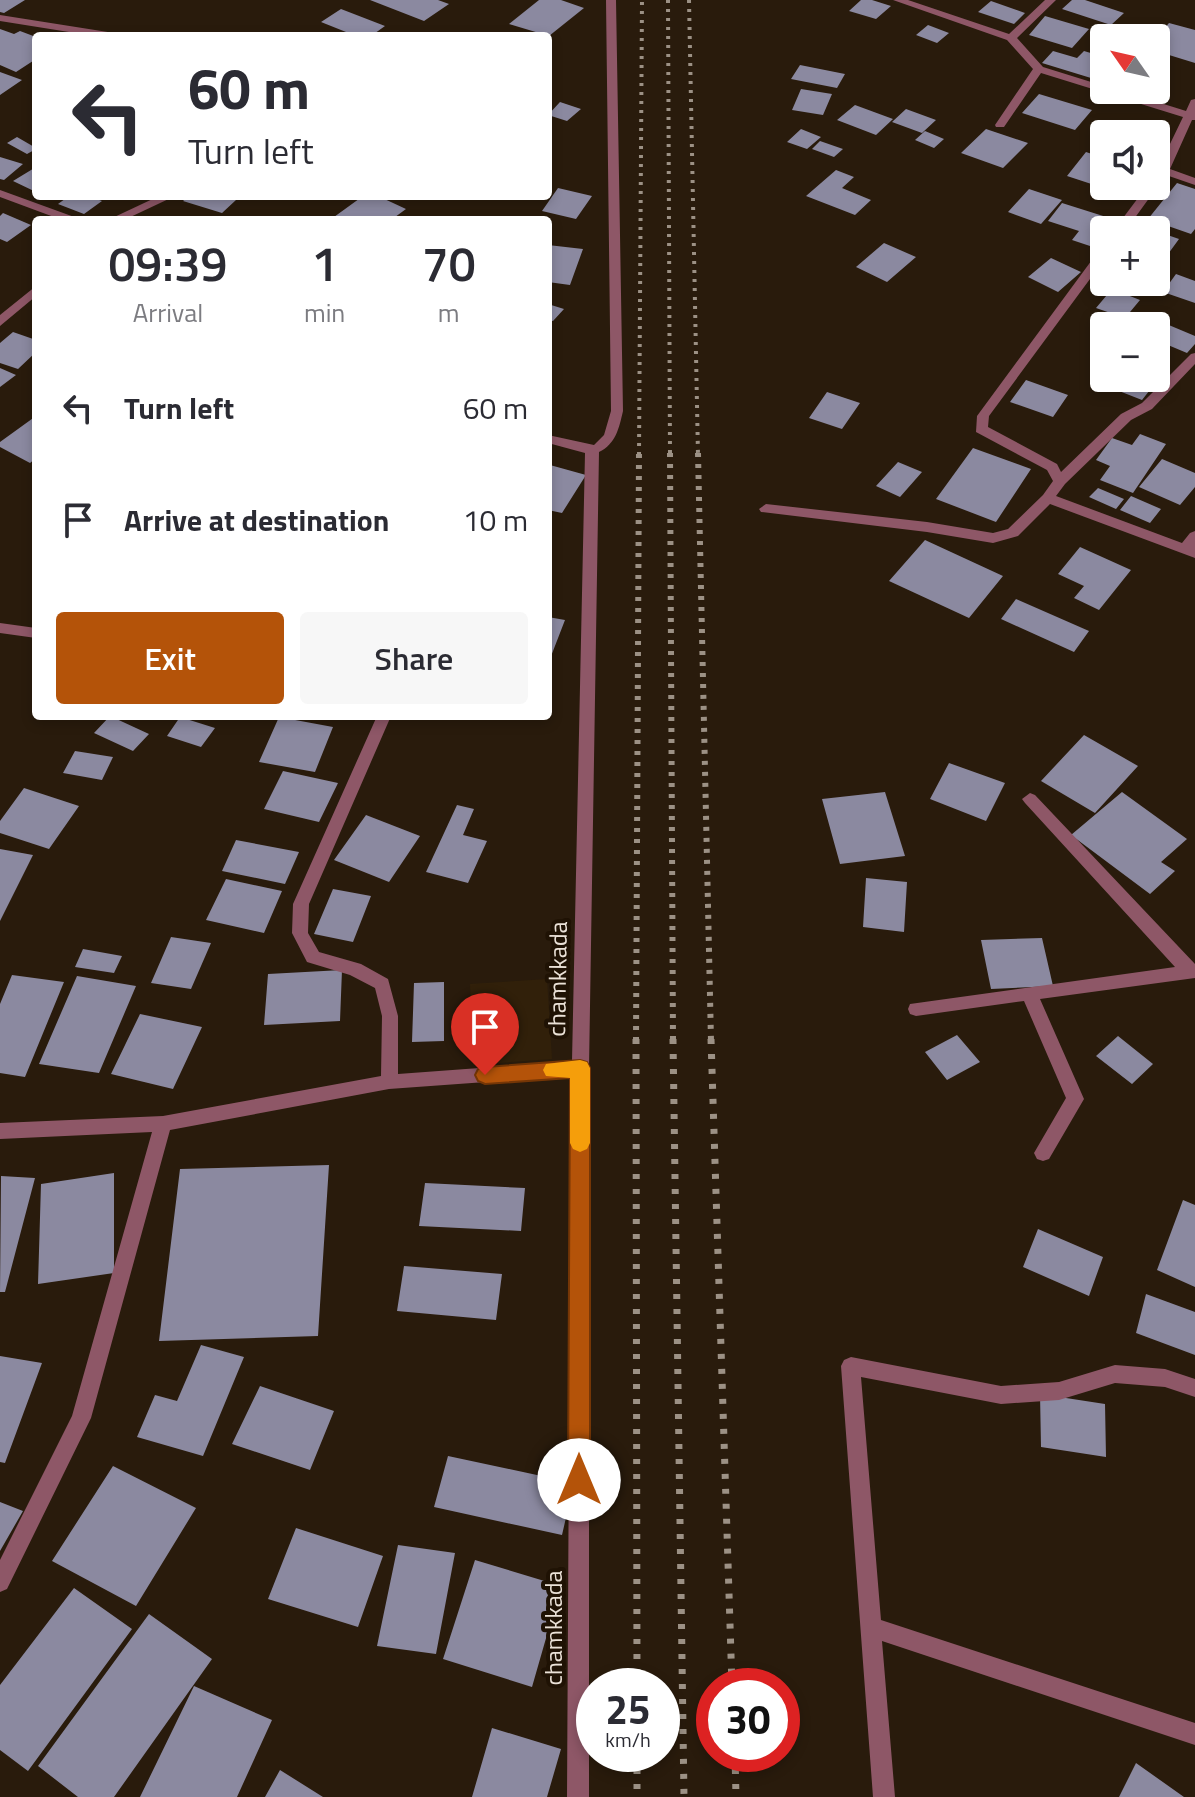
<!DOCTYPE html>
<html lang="en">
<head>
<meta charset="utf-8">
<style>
  body { margin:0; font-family:"Titillium Web",sans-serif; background:#f7f7f7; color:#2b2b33; height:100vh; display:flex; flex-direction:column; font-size:30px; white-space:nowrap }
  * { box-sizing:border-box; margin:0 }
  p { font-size:26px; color:#7c7c81 }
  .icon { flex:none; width:44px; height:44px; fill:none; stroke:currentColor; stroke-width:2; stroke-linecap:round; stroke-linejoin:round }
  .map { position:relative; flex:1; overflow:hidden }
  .sheet { position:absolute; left:32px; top:216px; width:520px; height:504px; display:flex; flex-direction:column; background:#fff; border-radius:8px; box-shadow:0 4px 12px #0003 }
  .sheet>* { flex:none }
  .banner { position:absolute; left:32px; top:32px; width:520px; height:168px; border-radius:8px; box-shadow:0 4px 12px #0003; background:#fff; color:#2b2b33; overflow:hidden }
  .needle { width:52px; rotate:304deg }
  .tools { position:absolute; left:1090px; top:24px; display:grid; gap:16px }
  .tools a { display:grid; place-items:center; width:80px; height:80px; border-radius:8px; background:#fff; box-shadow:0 4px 12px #0003; font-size:40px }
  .speed { position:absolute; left:576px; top:1668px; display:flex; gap:16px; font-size:40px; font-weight:700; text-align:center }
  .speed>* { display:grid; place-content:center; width:104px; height:104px; border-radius:50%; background:#fff; box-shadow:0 4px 12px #0003; line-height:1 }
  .speed small { font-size:20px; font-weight:400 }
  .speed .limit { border:12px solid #d22; background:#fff; color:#111 }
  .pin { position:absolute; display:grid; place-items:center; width:68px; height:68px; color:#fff; margin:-82px -34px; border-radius:50% 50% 50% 0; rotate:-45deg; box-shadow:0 0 8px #0007 }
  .pin .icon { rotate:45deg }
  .me { position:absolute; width:88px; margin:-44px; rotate:0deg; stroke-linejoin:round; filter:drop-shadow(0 0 6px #0008) }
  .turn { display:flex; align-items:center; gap:28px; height:168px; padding:0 24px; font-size:36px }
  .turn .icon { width:104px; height:104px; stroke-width:2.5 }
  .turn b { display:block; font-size:56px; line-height:68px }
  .eta { display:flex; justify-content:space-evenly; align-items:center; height:136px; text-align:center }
  .eta b { font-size:48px; font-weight:600; line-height:56px }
  .cta { display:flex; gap:16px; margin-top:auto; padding:16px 24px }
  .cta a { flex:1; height:92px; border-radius:8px; background:#b45309; color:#fff; font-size:32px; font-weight:600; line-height:92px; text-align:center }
  .cta a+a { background:#f7f7f7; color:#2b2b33 }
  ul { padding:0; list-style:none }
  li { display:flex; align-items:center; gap:24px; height:112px; padding:0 24px }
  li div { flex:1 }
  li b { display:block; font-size:30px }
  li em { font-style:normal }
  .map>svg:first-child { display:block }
  .built { fill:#31200a }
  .building { fill:#8b89a0 }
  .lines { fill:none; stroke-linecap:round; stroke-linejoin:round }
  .minor { fill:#8e5767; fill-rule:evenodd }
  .rail-far2 { stroke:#9c9185; stroke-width:4; stroke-dasharray:3 6; stroke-linecap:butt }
  .rail-far1 { stroke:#9c9185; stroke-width:6; stroke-dasharray:4 7; stroke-linecap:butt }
  .rail { stroke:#9c9185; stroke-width:7; stroke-dasharray:5 10; stroke-linecap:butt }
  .route { fill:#b45309; stroke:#753606; stroke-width:2 }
  .slow { fill:#f59e0b }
  .labels { text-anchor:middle; stroke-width:8; stroke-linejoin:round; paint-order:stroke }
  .street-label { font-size:24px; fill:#eae1d7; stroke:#1f1204 }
</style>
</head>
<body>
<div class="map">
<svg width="1195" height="1797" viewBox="0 0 1195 1797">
  <rect width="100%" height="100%" fill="#291b0c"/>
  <path class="built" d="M547 979 552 1059 473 1065 470 984Z"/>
  <path class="building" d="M0 0H25L4 13 0 12Z
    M370 0H438L449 4 424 21Z
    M539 0H561L584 8 549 36 509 24Z
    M861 0H872L891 6 876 19 849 11Z
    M1072 0H1085L1124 13 1111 25 1062 9Z
    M991 1 1025 13 1014 24 978 12Z
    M341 9 385 26 371 36H356L321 22Z
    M1045 16 1089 29 1072 48 1029 35Z
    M1169 23 1195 30V63L1156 51V38Z
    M928 25 949 33 937 43 916 35Z
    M0 29 14 34 20 31 36 37V59L16 72 0 65Z
    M1053 51 1077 58 1084 51 1104 57V82L1042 63Z
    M800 65 845 74 837 88 791 79Z
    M0 72 22 80 0 95Z
    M801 89 832 94 823 115 792 110Z
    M1039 94 1092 110 1075 130 1022 113Z
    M560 102 581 109 567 121 548 115Z
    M855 105 893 119 876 135 837 120Z
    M906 109 936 120 922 133 892 122Z
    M801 129 821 137 807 149 787 142Z
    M986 129 1028 143 1003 168 961 153Z
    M925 131 944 139 934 148 915 140Z
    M17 137 36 148V149L27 154 7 143Z
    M820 141 843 149 834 157 812 149Z
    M1086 152 1104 158V186H1131L1125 195 1067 176Z
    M0 157 23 164 4 180 0 179Z
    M36 167V192L13 181Z
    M836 170 854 177 842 188 871 200 855 215 806 196Z
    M1177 183 1195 189V229L1191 234 1148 219Z
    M558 188 592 196 576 219 542 211Z
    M1029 189 1062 200 1041 224 1008 212Z
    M69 196H88L102 201 84 214 58 204Z
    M188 196H224L236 200 222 213 183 201Z
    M363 196H378L406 209 391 220H341L334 217Z
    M1062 203 1119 221 1113 230H1104V242L1099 249 1072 240 1079 231 1048 221Z
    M3 213 31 225 7 242 0 239V216Z
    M1156 231 1179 239 1163 261 1156 258Z
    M884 243 916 257 887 282 856 267Z
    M548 245 583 249 570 285 548 282Z
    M1051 258 1081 272 1058 292 1028 277Z
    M1176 274 1195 281V303L1163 292Z
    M1118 282H1156L1159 283 1149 294Z
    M1112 289 1140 300 1125 318 1096 308Z
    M548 304 564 309 553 321 548 320Z
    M1164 323 1195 336V344L1187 353 1156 340V332Z
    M13 332 36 340V352L18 369 0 363V343Z
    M1156 362 1168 367 1142 400 1114 389 1124 378H1156Z
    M0 368 16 375 0 387Z
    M1026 380 1068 395 1053 417 1010 402Z
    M827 392 860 403 842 429 809 418Z
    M36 416V458L30 463 0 447V442Z
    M1140 434 1166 444 1133 493 1100 480 1110 466 1096 460 1112 438 1132 445Z
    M973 448 1031 469 996 522 936 499Z
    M1162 459 1195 473V487L1180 505 1139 487Z
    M898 462 922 472 900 497 876 486Z
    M550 465 586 475 562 513 548 510Z
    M1098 488 1124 499 1116 509 1089 497Z
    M1131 496 1161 509 1150 523 1120 510Z
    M925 540 1003 576 969 618 889 581Z
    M1080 547 1131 570 1099 610 1074 598 1084 586 1058 574Z
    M1016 599 1089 631 1074 652 1001 619Z
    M548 617 565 620 548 664Z
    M110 716 149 734 133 751 94 733Z
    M180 717 215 728 201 747 167 736Z
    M279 717 333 727 315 772 259 762Z
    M1084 735 1138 766 1095 813 1041 781Z
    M75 751 113 757 102 780 63 773Z
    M949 763 1005 783 986 821 930 799Z
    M283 771 338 783 319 822 264 809Z
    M24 788 79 806 49 849 0 833V821Z
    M885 792 905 856 840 864 822 799Z
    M1122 792 1187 839 1161 862 1175 871 1150 894 1071 835Z
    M457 805 474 809 463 835 487 841 468 883 426 872Z
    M366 815 420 836 389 882 334 860Z
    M236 840 299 852 285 884 222 871Z
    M0 849 33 855 0 921Z
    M866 878 907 882 904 932 863 927Z
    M226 879 282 891 264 933 206 920Z
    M333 889 371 896 353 942 314 934Z
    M171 937 211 943 191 989 151 983Z
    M1042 938 1053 986 991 989 981 940Z
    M83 949 122 956 114 973 75 967Z
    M342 970 340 1021 264 1025 268 974Z
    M12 975 64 982 25 1077 0 1073V1004Z
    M77 976 136 986 99 1073 39 1064Z
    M444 982V1041L412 1042 414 983Z
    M140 1014 202 1027 173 1089 111 1074Z
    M957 1035 980 1062 947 1080 925 1052Z
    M1118 1036 1153 1064 1132 1084 1096 1056Z
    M329 1165 318 1336 159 1341 180 1169Z
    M114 1173V1273L38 1284 41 1184Z
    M1 1176 35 1178 5 1292H0Z
    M425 1183 525 1188 521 1231 419 1226Z
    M1183 1200 1195 1205V1287L1157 1270Z
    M1038 1229 1103 1257 1089 1296 1023 1267Z
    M404 1266 502 1274 496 1320 397 1311Z
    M1146 1294 1195 1312V1355L1136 1333Z
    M201 1345 244 1357 203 1456 137 1437 155 1395 177 1401Z
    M0 1356 42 1363 5 1463 0 1462Z
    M260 1386 334 1411 310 1470 232 1444Z
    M1040 1394 1105 1404 1106 1457 1041 1447Z
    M448 1456 574 1483 562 1535 434 1507Z
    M113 1466 196 1508 136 1606 52 1561Z
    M0 1502 23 1511 0 1551Z
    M296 1528 383 1556 358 1627 268 1599Z
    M398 1545 455 1553 436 1654 377 1646Z
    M475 1560 561 1586 532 1687 443 1659Z
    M74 1588 132 1629 28 1771 0 1750V1685Z
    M149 1614 212 1659 114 1797H78L38 1766Z
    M194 1686 272 1720 237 1797H140Z
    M492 1728 561 1749 547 1797H472Z
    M1136 1763 1184 1797H1119Z
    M280 1770 323 1797H265Z"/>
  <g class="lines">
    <path class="minor" d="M606 0H616L623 411C619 428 616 444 599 452L589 1068V1797H567L571 1076 389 1089 170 1130 91 1418 7 1589 0 1592V1560L72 1416 152 1132 0 1139V1123L163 1116 381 1076 382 1016 375 988 350 975 307 962 292 933 293 904 377 716H391L309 904 308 933 319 952 361 964 388 979 398 1016V1074L572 1061 585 453 548 443V435L594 445 604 435 611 411Z
      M893 0H908L1009 34 1045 0H1056L1017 38 1043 67 1104 86V90H1119L1186 111 1191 100 1195 99V120H1192L1170 169 1195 178V185L1166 175 1126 230H1114L1147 186H1156V173L1183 117 1041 73 1004 127H996L995 125 1033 69 1007 40Z
      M0 15 114 33 119 36H94L0 21Z
      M0 190 77 218 79 220H62L0 197Z
      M159 196H175L124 220H108Z
      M1104 248V260L989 416 988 427 1057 464 1061 472 1121 414 1142 403 1191 354 1195 353V364L1152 409 1131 420 1065 484 1056 496 1182 543 1190 533 1195 531V558L1050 504 1018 536 993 543 927 532 761 512 759 509 766 504 927 522 993 533 1008 529 1043 495 1053 481 1047 470 976 432 977 416 1100 249Z
      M36 286V296L0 326V315Z
      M0 623 36 628V638L0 633Z
      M1030 793 1035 795 1195 964V978L1040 999 1084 1099 1049 1159 1043 1161 1037 1159 1034 1153 1066 1098 1024 1001 916 1016 910 1014 908 1009 910 1004 1175 967 1025 803 1022 799Z
      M851 1357 1001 1386 1059 1382 1115 1365 1165 1369 1195 1379V1397L1165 1387 1115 1383 1059 1400 1001 1404 861 1377 881 1620 1195 1723V1745L882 1641 895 1797H873L841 1366 844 1360Z"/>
    <path class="rail-far2" d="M668 0 670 455
      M689 0 698 455
      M639 455 642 0"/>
    <path class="rail-far1" d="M670 453 673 1041
      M698 453 711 1041
      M636 1041 639 453"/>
    <path class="rail" d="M636 1039 637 1686
      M673 1039 684 1797
      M711 1039 732 1686
      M637 1754V1797
      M735 1754 736 1797"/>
  </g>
  <path class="route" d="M580 1060 587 1062 590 1068V1480L587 1488 579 1491 571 1488 568 1480 570 1078 485 1084 478 1081 475 1075 478 1069 485 1067Z"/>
  <path class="slow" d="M580 1060 587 1062 590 1068V1143L587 1149 580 1152 573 1149 570 1143V1078L546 1076 543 1070 546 1064Z"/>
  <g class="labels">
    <g class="street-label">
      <text transform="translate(558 979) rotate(-89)" y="8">chamkkada</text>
      <text transform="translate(554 1628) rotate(-90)" y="8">chamkkada</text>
    </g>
  </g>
</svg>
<div class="tools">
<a><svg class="needle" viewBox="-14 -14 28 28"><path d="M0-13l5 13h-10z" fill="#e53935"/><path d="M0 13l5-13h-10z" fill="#7c7c81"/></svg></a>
<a><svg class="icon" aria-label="sound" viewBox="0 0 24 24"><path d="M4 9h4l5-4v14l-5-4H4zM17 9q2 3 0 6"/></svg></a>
<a>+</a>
<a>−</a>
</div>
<div class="speed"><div>25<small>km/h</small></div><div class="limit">30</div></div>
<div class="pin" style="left:485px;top:1075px;background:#d93025"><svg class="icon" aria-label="arrive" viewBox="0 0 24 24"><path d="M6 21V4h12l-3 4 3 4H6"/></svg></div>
<svg class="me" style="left:579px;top:1480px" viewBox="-20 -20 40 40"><circle r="19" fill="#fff"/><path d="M0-13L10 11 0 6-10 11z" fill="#b45309"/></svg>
<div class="banner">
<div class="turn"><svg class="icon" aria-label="left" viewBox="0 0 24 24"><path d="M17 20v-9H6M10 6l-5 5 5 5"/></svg><div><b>60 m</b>Turn left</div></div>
</div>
<section class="sheet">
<div class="eta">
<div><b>09:39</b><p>Arrival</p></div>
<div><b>1</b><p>min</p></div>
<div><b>70</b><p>m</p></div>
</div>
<ul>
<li><svg class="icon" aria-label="left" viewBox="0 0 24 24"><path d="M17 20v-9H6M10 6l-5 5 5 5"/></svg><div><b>Turn left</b></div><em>60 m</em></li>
<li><svg class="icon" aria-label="arrive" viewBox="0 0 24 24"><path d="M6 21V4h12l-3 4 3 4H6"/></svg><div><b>Arrive at destination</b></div><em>10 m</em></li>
</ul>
<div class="cta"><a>Exit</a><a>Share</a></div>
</section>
</div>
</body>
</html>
